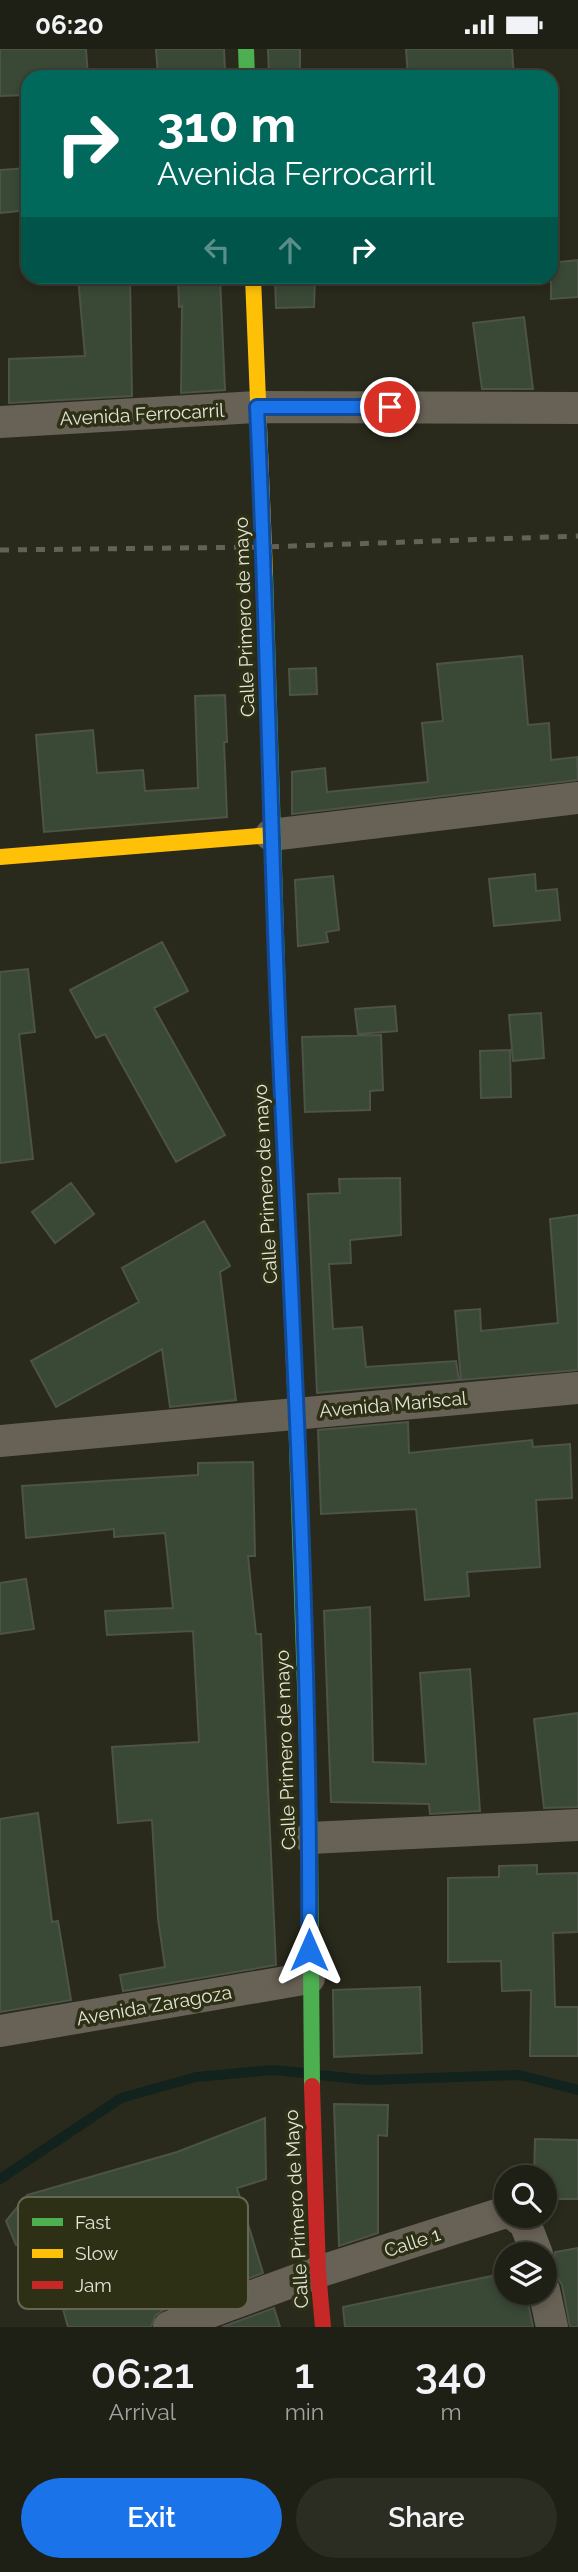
<!DOCTYPE html>
<html lang="en">
<head>
<meta charset="utf-8">
<style>
  body { margin:0; font-family:Raleway,sans-serif; background:#2c2d22; color:#f1f3f6; height:100vh; display:flex; flex-direction:column; font-size:26px; white-space:nowrap }
  * { box-sizing:border-box; margin:0 }
  p { font-size:23px; color:#a1a3a0 }
  .icon { flex:none; width:38px; height:38px; fill:none; stroke:currentColor; stroke-width:2; stroke-linecap:round; stroke-linejoin:round }
  .map { position:relative; height:2278px; overflow:hidden }
  .side { display:flex; flex-direction:column; background:#1f2015; flex:1 }
  .side>* { flex:none }
  .banner { position:absolute; left:21px; top:21px; width:537px; height:214px; border-radius:21px; box-shadow:0 4px 10px #0003,0 0 0 2px #3c3e34; background:#00695c; color:#fff; overflow:hidden }
  .buttons { position:absolute; left:494px; top:2116px; display:grid; gap:14px }
  .buttons a { display:grid; place-items:center; width:63px; height:63px; border-radius:50%; background:#1f2015; box-shadow:0 4px 10px #0003,0 0 0 2px #3c3e34; font-size:35px }
  .pin { position:absolute; display:grid; place-items:center; width:60px; height:60px; color:#fff; margin:-30px; border:4px solid #fff; border-radius:50%; box-shadow:0 2px 7px #0007 }
  .me { position:absolute; width:77px; margin:-38px; rotate:0deg; stroke-linejoin:round; filter:drop-shadow(0 0 5px #0008) }
  .turn { display:flex; align-items:center; gap:24px; height:147px; padding:0 21px; font-size:32px }
  .turn .icon { width:91px; height:91px; stroke-width:2.5 }
  .turn b { display:block; font-size:49px; line-height:60px }
  .lanes { display:flex; align-items:center; height:66px; padding:0 21px; background:#0003; justify-content:center; gap:35px; direction:ltr }
  .lanes .off { opacity:.35 }
  .eta { display:flex; justify-content:space-evenly; align-items:center; height:119px; text-align:center }
  .eta b { font-size:42px; font-weight:600; line-height:49px }
  .primary-button { display:flex; gap:14px; margin-top:auto; padding:14px 21px }
  .primary-button a { flex:1; height:80px; border-radius:42px; background:#1a73e8; color:#fff; font-size:28px; font-weight:600; line-height:80px; text-align:center }
  .primary-button a+a { background:#2c2d22; color:#f1f3f6 }
  .status { display:flex; justify-content:space-between; align-items:center; height:49px; padding:0 35px; background:#1f2015; direction:ltr }
  .status svg { height:19px; fill:currentColor }
  .map>svg:first-child { display:block }
  .lines { fill:none; stroke-linecap:round; stroke-linejoin:round }
  .stream { stroke:#12231e; stroke-width:10 }
  .building { fill:#394936; stroke:#4d5348; stroke-width:2 }
  .street { stroke:#686155; stroke-width:32 }
  .fast { stroke:#4caf50; stroke-width:16 }
  .slow { stroke:#ffc107; stroke-width:16 }
  .jam { stroke:#c62828; stroke-width:16 }
  .rail { stroke:#646156; stroke-width:5; stroke-dasharray:9 9; stroke-linecap:butt }
  .route-casing { stroke:#114b97; stroke-width:18 }
  .route { stroke:#1a73e8; stroke-width:12 }
  .labels { text-anchor:middle; stroke-width:7; stroke-linejoin:round; paint-order:stroke }
  .street-label { font-size:19px; fill:#e4e6d7; stroke:#2e3016 }
  .key { fill:#2e3016; stroke:#656750; stroke-width:2 }
  .key-label { font-size:19px; fill:#e4e6d7 }
</style>
</head>
<body>
<div class="status"><b>06:20</b><svg viewBox="0 0 49 12"><path d="M0 12V9h3v3zM5 12V6h3v6zM10 12V3h3v9zM15 12V0h3v12zM26 1h20v11H26zM47 4h2v5h-2z"/></svg></div>
<div class="map">
<svg width="578" height="2278" viewBox="0 0 578 2278">
  <rect width="100%" height="100%" fill="#292a1c"/>
  <g class="lines">
    <path class="stream" d="M319 2026 369 2031 519 2026 578 2041
      M0 2130 121 2049 196 2028 273 2021 304 2024"/>
  </g>
  <path class="building" d="M0 0H86L88 28H28V46L0 47Z
    M156 0H224L225 22 158 27Z
    M268 0H300V28H269Z
    M406 0H512L514 28H408Z
    M28 119V161L0 164V121Z
    M578 211V248L551 250V214Z
    M78 228H130L132 347 9 354V310L85 307Z
    M178 228H220L225 341 181 344 182 257 179 258Z
    M275 228H315L314 258 276 259Z
    M524 268 533 340H482L473 274Z
    M522 607 528 676 549 674 551 711 577 708 578 731 292 765V723L325 719 327 743 428 733 422 674 443 672 437 615Z
    M316 619 317 645 290 646 289 620Z
    M225 646 227 693H224L227 768 44 783 36 686 93 681 97 724 143 721 145 742 198 739 195 647Z
    M535 825 536 842 557 840 560 871 494 877 489 830Z
    M333 827 339 881 326 883 328 893 298 897 295 831Z
    M162 893 188 942 154 959 225 1086 176 1113 105 985 96 989 70 941Z
    M28 920 35 983 19 985 33 1110 0 1114V923Z
    M395 957 397 982 358 985 355 960Z
    M541 964 544 1009 513 1012 509 966Z
    M381 986 383 1041 370 1042V1061L305 1063 302 988Z
    M510 1001 511 1048 481 1049 480 1002Z
    M400 1129 401 1186 350 1191 351 1214 329 1215 333 1280 362 1278 366 1318 456 1312 459 1331 317 1344 308 1145 340 1144 339 1130Z
    M71 1134 94 1165 55 1194 32 1163Z
    M578 1166V1321L461 1331 455 1262 480 1260 481 1282 558 1274 550 1170Z
    M204 1172 230 1217 220 1223 236 1351 170 1358 162 1300 56 1358 31 1312 139 1253 122 1219Z
    M408 1373 409 1404 532 1391 533 1398 570 1395 572 1449 536 1451 540 1518 467 1523 469 1547 425 1551 416 1460 321 1465 318 1381Z
    M253 1413 255 1507H248L256 1585H261L276 1916 123 1942 120 1926 165 1918 158 1870 152 1771 118 1774 112 1698 199 1693 193 1582 107 1586 105 1562 173 1559 165 1484 114 1488V1480L26 1489 22 1437 198 1426V1414Z
    M26 1530 34 1580 0 1585V1534Z
    M370 1558 373 1713 426 1715 420 1624 470 1620 480 1762 430 1765 429 1755 331 1753 324 1562Z
    M578 1664V1758L544 1759 534 1670Z
    M38 1764 52 1873 58 1872 71 1951 0 1963V1770Z
    M537 1816V1825L578 1824V1883L553 1884 555 1958H578V2007H530L531 1941 502 1942 501 1912 448 1913V1829L499 1828V1817Z
    M420 1938 422 2004 334 2008 333 1941Z
    M334 2055 388 2056 387 2087 378 2086V2184L339 2197Z
    M265 2069 266 2130 237 2139 263 2224 163 2261 155 2267 151 2278H68L42 2185 16 2196 6 2172 27 2146 177 2103Z
    M535 2090 578 2091V2150H544V2128H534Z
    M578 2199V2278H570L562 2236 557 2228 544 2222 552 2216 555 2203Z
    M506 2224V2244H526L533 2278H345L343 2258Z
    M274 2259 280 2278H222Z"/>
  <g class="lines">
    <path class="street" d="M0 373 257 358 578 359
      M271 786 578 749
      M0 1392 578 1339
      M310 1789 578 1776
      M0 1982 309 1929
      M514 2166 525 2174 537 2205
      M544 2241 552 2278
      M169 2278 318 2223 506 2163"/>
    <path class="fast" d="M246 0 247 28
      M265 524 279 981
      M295 1336 310 1789 312 2037"/>
    <path class="slow" d="M253 228 265 524
      M0 808 271 786
      M279 981 295 1336"/>
    <path class="jam" d="M312 2037 318 2223 323 2278"/>
    <path class="rail" d="M0 501 264 498 578 487"/>
  </g>
  <g class="lines">
    <defs>
      <path id="route" d="M309 1901C311 1596 293 1290 279 986 270 777 267 567 257 358H390"/>
    </defs>
    <use href="#route" class="route-casing"/>
    <use href="#route" class="route"/>
  </g>
  <g class="labels">
    <g class="street-label">
      <text transform="translate(142 365) rotate(-3)" y="7">Avenida Ferrocarril</text>
      <text transform="translate(244 568) rotate(-92)" y="7">Calle Primero de mayo</text>
      <text transform="translate(265 1135) rotate(-93)" y="7">Calle Primero de mayo</text>
      <text transform="translate(393 1355) rotate(-5)" y="7">Avenida Mariscal</text>
      <text transform="translate(285 1701) rotate(-92)" y="7">Calle Primero de mayo</text>
      <text transform="translate(154 1956) rotate(-10)" y="7">Avenida Zaragoza</text>
      <text transform="translate(296 2160) rotate(-93)" y="7">Calle Primero de Mayo</text>
      <text transform="translate(412 2193) rotate(-18)" y="7">Calle 1</text>
    </g>
  </g>
  <rect x="18" y="2148" width="230" height="112" rx="10" class="key"/>
  <rect x="32" y="2169" width="31" height="8" fill="#4caf50"/>
  <rect x="32" y="2200" width="31" height="9" fill="#ffc107"/>
  <rect x="32" y="2232" width="31" height="8" fill="#c62828"/>
  <g class="key-label">
    <text x="75" y="2180">Fast</text>
    <text x="75" y="2211">Slow</text>
    <text x="75" y="2243">Jam</text>
  </g>
</svg>
<div class="buttons">
<a><svg class="icon" aria-label="search" viewBox="0 0 24 24"><circle cx="10" cy="10" r="6"/><path d="M15 15l6 6"/></svg></a>
<a><svg class="icon" aria-label="layers" viewBox="0 0 24 24"><path d="M12 4l9 5-9 5-9-5zM3 14l9 5 9-5"/></svg></a>
</div>
<div class="pin" style="left:390px;top:358px;background:#d93025"><svg class="icon" aria-label="arrive" viewBox="0 0 24 24"><path d="M6 21V4h12l-3 4 3 4H6"/></svg></div>
<svg class="me" style="left:309px;top:1901px" viewBox="-20 -20 40 40"><path d="M0-17L14 15 0 8-14 15z" fill="#1a73e8" stroke="#fff" stroke-width="4"/></svg>
<div class="banner">
<div class="turn"><svg class="icon" aria-label="right" viewBox="0 0 24 24"><path d="M7 20v-9h11M14 6l5 5-5 5"/></svg><div><b>310 m</b>Avenida Ferrocarril</div></div>
<div class="lanes"><svg class="icon off" aria-label="left" viewBox="0 0 24 24"><path d="M17 20v-9H6M10 6l-5 5 5 5"/></svg><svg class="icon off" aria-label="ahead" viewBox="0 0 24 24"><path d="M12 20V5M6 11l6-6 6 6"/></svg><svg class="icon" aria-label="right" viewBox="0 0 24 24"><path d="M7 20v-9h11M14 6l5 5-5 5"/></svg></div>
</div>
</div>
<section class="side">
<div class="eta">
<div><b>06:21</b><p>Arrival</p></div>
<div><b>1</b><p>min</p></div>
<div><b>340</b><p>m</p></div>
</div>
<div class="primary-button"><a>Exit</a><a>Share</a></div>
</section>
</body>
</html>
